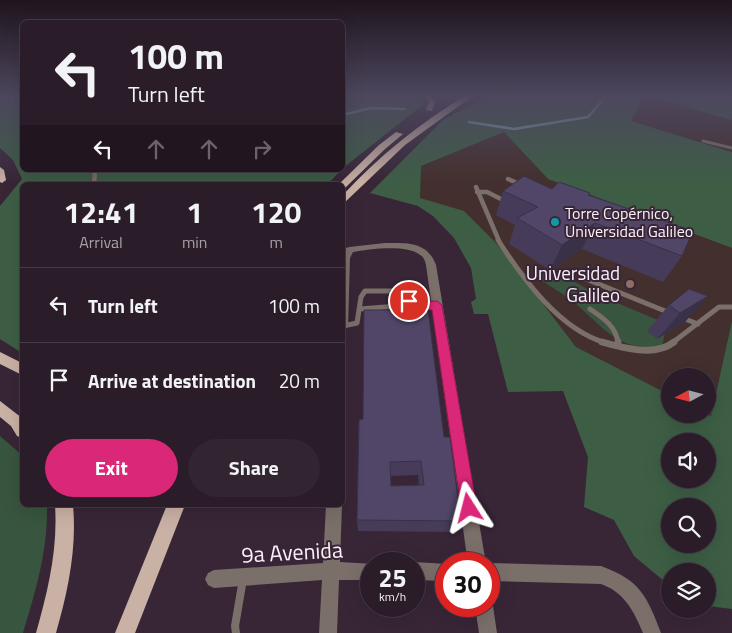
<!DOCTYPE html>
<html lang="en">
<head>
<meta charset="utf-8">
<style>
  body { margin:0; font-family:"Titillium Web",sans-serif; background:#322531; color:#f1f3f6; height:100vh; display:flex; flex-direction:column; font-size:19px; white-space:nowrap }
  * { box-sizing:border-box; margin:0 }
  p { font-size:16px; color:#a5a1a8 }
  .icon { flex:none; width:28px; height:28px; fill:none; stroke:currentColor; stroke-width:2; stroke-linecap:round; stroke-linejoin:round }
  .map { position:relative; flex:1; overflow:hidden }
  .side { position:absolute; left:20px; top:182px; width:325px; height:325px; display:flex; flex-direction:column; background:#2a1c29; border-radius:8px; box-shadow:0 5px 20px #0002,0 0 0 1px #463a46 }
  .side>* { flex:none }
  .hud { position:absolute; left:20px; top:20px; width:325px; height:152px; border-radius:8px; box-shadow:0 5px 20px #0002,0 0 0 1px #463a46; background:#2a1c29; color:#f1f3f6; overflow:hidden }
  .needle { width:32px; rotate:263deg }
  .controls { position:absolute; left:661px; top:368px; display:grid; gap:10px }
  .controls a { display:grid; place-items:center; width:55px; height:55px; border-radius:50%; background:#2a1c29; box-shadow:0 5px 20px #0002,0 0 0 1px #463a46; font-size:25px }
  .speed { position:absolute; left:360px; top:552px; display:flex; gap:10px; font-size:25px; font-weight:700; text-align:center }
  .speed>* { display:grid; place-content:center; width:65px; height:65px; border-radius:50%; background:#2a1c29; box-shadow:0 5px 20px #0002,0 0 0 1px #463a46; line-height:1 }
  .speed small { font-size:12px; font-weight:400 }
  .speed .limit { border:8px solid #d22; background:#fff; color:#111 }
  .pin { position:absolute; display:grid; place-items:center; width:42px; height:42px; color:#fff; margin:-21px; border:2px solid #fff; border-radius:50%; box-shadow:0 1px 5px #0007 }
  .me { position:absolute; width:55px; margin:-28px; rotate:351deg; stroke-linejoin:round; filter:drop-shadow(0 0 4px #0008) }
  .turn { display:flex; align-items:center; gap:18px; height:105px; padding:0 25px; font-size:22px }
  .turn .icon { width:65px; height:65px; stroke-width:2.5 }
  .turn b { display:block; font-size:35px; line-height:42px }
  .lanes { display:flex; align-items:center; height:48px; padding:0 25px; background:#0003; justify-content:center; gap:25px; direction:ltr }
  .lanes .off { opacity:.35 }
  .eta { display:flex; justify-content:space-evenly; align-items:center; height:85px; text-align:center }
  .eta b { font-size:30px; font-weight:700; line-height:35px }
  .button { display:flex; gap:10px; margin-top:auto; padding:10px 25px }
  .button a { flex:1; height:58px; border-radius:30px; background:#db2777; color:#fff; font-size:20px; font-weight:700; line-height:58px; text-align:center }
  .button a+a { background:#322531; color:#f1f3f6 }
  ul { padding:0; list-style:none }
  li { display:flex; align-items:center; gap:15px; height:75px; padding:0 25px; border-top:1px solid #463a46 }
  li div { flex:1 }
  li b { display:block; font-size:19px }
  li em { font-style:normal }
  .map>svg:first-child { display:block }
  .education { fill:#432f2d }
  .green { fill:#38553f }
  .forest { fill:#3d5e45; fill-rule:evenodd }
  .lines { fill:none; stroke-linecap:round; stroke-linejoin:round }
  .stream { stroke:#8b9eb4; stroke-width:2.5 }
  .lane-far4 { stroke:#7b6f6a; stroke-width:3 }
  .lane-far3 { stroke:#7b6f6a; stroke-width:4.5 }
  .lane-far2 { stroke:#7b6f6a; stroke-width:5 }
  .lane-far1 { stroke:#7b6f6a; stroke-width:7 }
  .lane { stroke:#7b6f6a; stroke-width:8 }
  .street { fill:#7b6f6a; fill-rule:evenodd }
  .secondary { fill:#a8948b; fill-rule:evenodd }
  .primary { fill:#cab1a5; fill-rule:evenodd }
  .wall { fill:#463c59; fill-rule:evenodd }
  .shaded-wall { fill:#393148 }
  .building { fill:#514667; stroke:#393148; fill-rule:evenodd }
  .route { fill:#db2777; stroke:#8e194d }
  .culture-dot { fill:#0f9aa8; stroke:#382637; stroke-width:2 }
  .education-dot { fill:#8d6e63; stroke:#382637; stroke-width:2 }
  .labels { text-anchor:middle; stroke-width:4; stroke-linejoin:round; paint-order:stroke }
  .far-poi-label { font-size:16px; fill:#fcf0fb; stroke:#382637; text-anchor:start }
  .poi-label { font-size:19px; fill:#fcf0fb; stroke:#382637; text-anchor:end }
  .near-street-label { font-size:22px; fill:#fcf0fb; stroke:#382637 }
</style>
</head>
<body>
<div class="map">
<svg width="732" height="633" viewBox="0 0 732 633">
  <rect width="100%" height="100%" fill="#382637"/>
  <path class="education" d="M643 95H652L688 108 732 120V152L630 121Z
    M504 132 548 179 732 248V321L711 417 706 414 708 376H670V395L576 347 497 244 420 198V166Z"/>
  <path class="green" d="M557 272 596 294 667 324 662 346C619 352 605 329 576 304 564 294 548 285 535 276Z
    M0 436 22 455V505H47C48 550 36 590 23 633H0Z"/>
  <path class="forest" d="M0 95H22V170H341L327 185H22V353L0 339V206L22 179 13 160 0 148Z
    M343 95H417L425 103 343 168Z
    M491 95H643L631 121 732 152V248L548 179 504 132 421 166 420 198 464 211 497 244 576 347 670 395V414H706L711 416 732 321V609L708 606V571H670V586L634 556 614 520 584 507 588 457 563 391 508 392 488 314H474L471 302 476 299 471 268 454 238 433 216 418 206 370 193 444 119ZM670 441H708V479H670ZM670 506H708V544H670Z
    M652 95H732V120L688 108Z"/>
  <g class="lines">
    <path class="stream" d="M342 115 371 108 405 109
      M469 122 514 129 588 117 607 95"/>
    <path class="lane-far4" d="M703 141 732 148"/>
    <path class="lane-far3" d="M508 179 522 185
      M94 185 95 170
      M476 187 499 241
      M477 192H487L503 200"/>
    <path class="lane-far2" d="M498 240C523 279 560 330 606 343
      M586 279 670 313
      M360 309 411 305
      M590 309C603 318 616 326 618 343
      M680 317 698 324
      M343 326 357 323 361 297 365 291H405L411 305H437
      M672 343 719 307H732"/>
    <path class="lane-far1" d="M602 342C623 348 655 357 674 342
      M618 342V346"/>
    <path class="lane" d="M236 633 235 626 243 579"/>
    <path class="street" d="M385 243C407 243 427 241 436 265L486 564H468L426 265C425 261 424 257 420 255 408 244 368 249 353 252L350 258 348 327 342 331V253L346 248 349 247Z
      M326 505H342L340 562 374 564H371V580H339L337 633H319L322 580 214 588 208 585 205 579 208 573 214 570 323 563Z
      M414 562 447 564 446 581 414 580V564H411Z
      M489 563 601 566C640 580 647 596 661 633H643C634 611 624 592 601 584L489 581Z
      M489 599 493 606 497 633H479L475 606H489Z"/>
    <path class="secondary" d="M423 95H430L435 102 432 111 426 110 429 102Z"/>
    <path class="primary" d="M466 95H474L405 145 342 205V196C379 156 420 123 466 95Z
      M396 132 403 134 385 149 345 188 342 189V185H338L379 145Z
      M0 167 4 170 6 180 2 183 0 182Z
      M0 352 22 363V375L0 364Z
      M0 401 22 418V438L17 436 11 426 0 417Z
      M55 505H73C77 549 68 591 56 633H36C48 591 58 549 55 505Z
      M167 505H185L135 633H115Z"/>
  </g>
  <path class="wall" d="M552 189 589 195 682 256 663 282 582 249 550 270 509 244 515 225 496 215 503 191Z
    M708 296 684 323 657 339 647 331 669 305Z
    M359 420 444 437 461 521 454 532 358 531 357 520ZM418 475 419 485 391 486V476Z"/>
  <path class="shaded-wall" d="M595 223 582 249 550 270 562 245Z
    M708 296 684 323 657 339 680 313Z"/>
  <path class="building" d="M524 176 552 189 559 182 590 193 588 195 693 231 682 256 595 223 562 245 517 218 538 207 503 191Z
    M689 289 708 296 680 313 669 305Z
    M364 310H428L444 437H450L461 521 357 520 359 420 363 419ZM421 461 424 485 391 486 390 462Z"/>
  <linearGradient id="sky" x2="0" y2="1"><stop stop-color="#1f151e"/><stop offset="0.52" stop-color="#4d475e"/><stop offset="1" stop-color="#4d475e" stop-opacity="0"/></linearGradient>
  <rect width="732" height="184" fill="url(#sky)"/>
  <path class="route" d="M409 297 417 302 437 301 442 305 477 508 474 514 469 516 463 514 461 508 432 310 410 309 403 301Z"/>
  <circle class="culture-dot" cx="555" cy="222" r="5"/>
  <circle class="education-dot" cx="630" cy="284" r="5"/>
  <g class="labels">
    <g class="far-poi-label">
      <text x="565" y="219">Torre Copérnico,<tspan x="565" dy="18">Universidad Galileo</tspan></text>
    </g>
    <g class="poi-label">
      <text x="620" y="280">Universidad<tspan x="620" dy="22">Galileo</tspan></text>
    </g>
    <g class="near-street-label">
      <text transform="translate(292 552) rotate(-3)" y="8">9a Avenida</text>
    </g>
  </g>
</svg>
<div class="controls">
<a><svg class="needle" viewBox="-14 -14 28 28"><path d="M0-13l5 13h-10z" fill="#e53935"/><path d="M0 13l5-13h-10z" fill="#a5a1a8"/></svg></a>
<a><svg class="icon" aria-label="sound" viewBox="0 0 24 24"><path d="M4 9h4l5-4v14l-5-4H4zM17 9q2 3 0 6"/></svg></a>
<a><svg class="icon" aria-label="search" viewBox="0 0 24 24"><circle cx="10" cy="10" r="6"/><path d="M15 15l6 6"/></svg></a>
<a><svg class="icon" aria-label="layers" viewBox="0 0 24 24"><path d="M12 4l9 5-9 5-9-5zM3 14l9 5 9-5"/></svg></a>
</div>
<div class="speed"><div>25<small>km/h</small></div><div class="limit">30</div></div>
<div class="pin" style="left:409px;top:301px;background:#d93025"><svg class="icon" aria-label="arrive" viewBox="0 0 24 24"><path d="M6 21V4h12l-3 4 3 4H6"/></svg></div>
<svg class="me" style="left:469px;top:508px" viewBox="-20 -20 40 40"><path d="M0-17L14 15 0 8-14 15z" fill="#db2777" stroke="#fff" stroke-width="4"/></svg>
<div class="hud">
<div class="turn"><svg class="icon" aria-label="left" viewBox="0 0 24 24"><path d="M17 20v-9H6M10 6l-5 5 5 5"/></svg><div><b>100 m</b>Turn left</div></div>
<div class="lanes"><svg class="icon" aria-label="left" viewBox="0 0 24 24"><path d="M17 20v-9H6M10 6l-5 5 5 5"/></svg><svg class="icon off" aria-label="ahead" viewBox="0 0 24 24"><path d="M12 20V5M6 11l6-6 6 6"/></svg><svg class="icon off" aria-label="ahead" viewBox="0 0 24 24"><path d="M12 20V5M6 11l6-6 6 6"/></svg><svg class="icon off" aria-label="right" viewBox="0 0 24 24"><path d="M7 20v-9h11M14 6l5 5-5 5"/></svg></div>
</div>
<section class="side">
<div class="eta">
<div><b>12:41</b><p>Arrival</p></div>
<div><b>1</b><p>min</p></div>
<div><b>120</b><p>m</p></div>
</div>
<ul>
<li><svg class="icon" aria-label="left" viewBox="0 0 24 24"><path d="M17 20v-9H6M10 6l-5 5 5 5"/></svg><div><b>Turn left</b></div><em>100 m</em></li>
<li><svg class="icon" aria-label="arrive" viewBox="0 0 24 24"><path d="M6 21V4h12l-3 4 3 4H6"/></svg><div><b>Arrive at destination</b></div><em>20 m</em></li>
</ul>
<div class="button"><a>Exit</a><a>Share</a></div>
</section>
</div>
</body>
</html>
